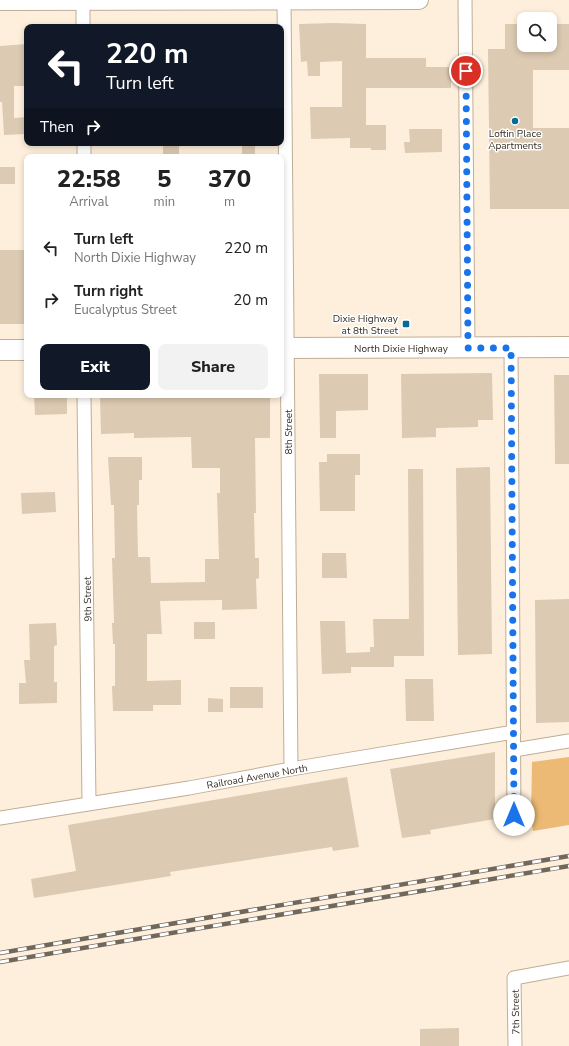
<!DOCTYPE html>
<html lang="en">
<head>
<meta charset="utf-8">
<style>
  body { margin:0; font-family:"Nunito Sans",sans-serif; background:#f2f2f2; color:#222; height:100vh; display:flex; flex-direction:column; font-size:15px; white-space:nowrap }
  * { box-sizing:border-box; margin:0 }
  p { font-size:13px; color:#767676 }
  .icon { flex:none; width:22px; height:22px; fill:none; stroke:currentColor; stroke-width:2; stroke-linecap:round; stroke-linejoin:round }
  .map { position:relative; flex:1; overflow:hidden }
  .panel { position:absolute; left:24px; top:154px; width:260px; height:244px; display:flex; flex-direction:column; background:#fff; border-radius:8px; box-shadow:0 2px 6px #0003 }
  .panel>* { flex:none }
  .banner { position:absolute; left:24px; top:24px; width:260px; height:122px; border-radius:8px; box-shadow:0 2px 6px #0003; background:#111827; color:#fff; overflow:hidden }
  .controls { position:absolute; left:517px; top:12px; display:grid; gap:8px }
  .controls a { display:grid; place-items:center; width:40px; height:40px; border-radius:8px; background:#fff; box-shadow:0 2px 6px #0003; font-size:20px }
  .pin { position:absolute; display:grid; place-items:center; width:34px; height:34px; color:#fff; margin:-17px; border:2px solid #fff; border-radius:50%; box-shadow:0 1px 4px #0007 }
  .me { position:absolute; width:44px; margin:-22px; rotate:0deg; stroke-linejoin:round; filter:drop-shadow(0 0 3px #0008) }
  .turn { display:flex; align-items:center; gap:14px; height:84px; padding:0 16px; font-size:18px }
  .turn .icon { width:52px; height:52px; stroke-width:2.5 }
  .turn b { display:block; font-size:28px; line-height:34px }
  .then { display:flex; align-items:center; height:38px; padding:0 16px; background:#0003; gap:8px; font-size:15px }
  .eta { display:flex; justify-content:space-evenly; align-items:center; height:68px; text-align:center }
  .eta b { font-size:24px; font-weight:800; line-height:28px }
  .action { display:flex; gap:8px; margin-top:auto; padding:8px 16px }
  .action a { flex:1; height:46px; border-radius:8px; background:#111827; color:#fff; font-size:16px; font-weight:800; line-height:46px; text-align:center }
  .action a+a { background:#f2f2f2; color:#222 }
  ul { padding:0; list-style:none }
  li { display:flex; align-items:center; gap:12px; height:52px; padding:0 16px }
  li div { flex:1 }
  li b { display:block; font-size:15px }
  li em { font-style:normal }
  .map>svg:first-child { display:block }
  .green { fill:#ecba74 }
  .building { fill:#dccab2 }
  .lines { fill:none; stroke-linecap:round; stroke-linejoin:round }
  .street-casing { stroke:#bfad96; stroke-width:15 }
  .secondary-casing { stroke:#bfad96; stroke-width:20 }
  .primary-casing { stroke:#bfad96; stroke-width:22 }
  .street { stroke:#fff; stroke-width:13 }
  .secondary { stroke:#fff; stroke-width:18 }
  .primary { stroke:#fff; stroke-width:20 }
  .rail-casing { stroke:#71685b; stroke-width:4.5 }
  .rail { stroke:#fff; stroke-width:3; stroke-dasharray:9; stroke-linecap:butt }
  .route { stroke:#1a73e8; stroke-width:7; stroke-dasharray:0 12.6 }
  .poi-dot { fill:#066b99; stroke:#fff; stroke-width:1.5 }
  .labels { text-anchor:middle; stroke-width:3; stroke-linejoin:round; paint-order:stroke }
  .poi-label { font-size:10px; fill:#342d23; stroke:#fff }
  .street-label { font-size:10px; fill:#342d23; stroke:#fff }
</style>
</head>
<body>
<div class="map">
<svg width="569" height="1046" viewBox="0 0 569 1046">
  <rect width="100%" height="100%" fill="#feefdc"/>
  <path class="green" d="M569 757V825L533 831 531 817 532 762Z"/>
  <path class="building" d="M334 23 366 24V58H426V67H451V88H366V125H386V150H371V148H350V138L311 139 310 107H342V61L320 62V76H308L307 61 301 62 299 24Z
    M505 24H524V45H550V24H569V70H533V128H569V209H490L488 49H505Z
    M27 44V86H14V118L27 117V134L4 135 2 102H0V46Z
    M409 129H442V152L405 153 404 142H410Z
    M163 143H179V157H163Z
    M242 143H255V157H242Z
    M0 167H15V184H0Z
    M0 250H27V324H0Z
    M492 373 493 420H478V427L436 428V437L402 438 401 374Z
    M319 374H368V410L336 411V438H320Z
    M554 375H569V464H555Z
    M34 395H67V414L35 415Z
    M100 395H270V438H255L256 513H254L255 558H259V578L256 579 257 609 222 610V600L160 601 162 634H147V681L181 680V705H153V711H113L112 686H115V644H113L112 623H114L112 558H115L114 505H111L108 457H142V480H139V505H137L138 557H150L151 583 205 582V559H219L217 493H220V468H192L191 437 134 438V433L101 434Z
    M327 454H360V475H355V511H320L319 462H327Z
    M490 467 492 654 458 655 456 468Z
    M408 469H423L424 656H394V667H351V673L322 674 320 621H345L346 653 370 652V647H374L373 619H409Z
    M55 492 56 512 22 514 21 493Z
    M322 553H346L347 578H322Z
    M569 599V722L536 723 535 600Z
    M194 622H215V639H194Z
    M56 623 57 645 54 646V682H57V703L19 704V683H26L24 660H30L29 624Z
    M405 679H433L434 721H406Z
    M230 687H263V708H230Z
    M208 698 223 699V712H208Z
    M495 752V819L430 830 431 834 402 838 390 769Z
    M347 777 359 847 333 851 332 847 170 872 171 876 34 898 31 879 76 871 68 825Z
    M459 1028V1046H420V1029Z"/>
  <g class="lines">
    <defs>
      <path id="street" d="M83 0V27
        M284 0 291 769
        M465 0 468 348
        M84 143V157
        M511 348 514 815
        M84 395 89 803
        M514 750 569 741
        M0 818 189 788 291 769 514 732
        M515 1046 514 978 569 968"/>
      <path id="secondary" d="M0 1 419 0"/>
      <path id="primary" d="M281 348 569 347
        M0 350H27"/>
    </defs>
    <use href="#street" class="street-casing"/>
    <use href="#secondary" class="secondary-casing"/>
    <use href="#primary" class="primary-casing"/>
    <use href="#street" class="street"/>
    <use href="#secondary" class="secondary"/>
    <use href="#primary" class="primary"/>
    <defs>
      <path id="rail" d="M0 953 569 856
        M0 962 569 866"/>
    </defs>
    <use href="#rail" class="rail-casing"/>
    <use href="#rail" class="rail"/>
  </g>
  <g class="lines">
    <path class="route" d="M466 71 468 348H511L514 815"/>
  </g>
  <g class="poi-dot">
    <circle cx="515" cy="121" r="4"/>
    <rect x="402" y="320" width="8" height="8" rx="2"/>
  </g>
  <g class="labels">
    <g class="poi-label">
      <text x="515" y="137">Loftin Place<tspan x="515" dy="12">Apartments</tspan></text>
      <text x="398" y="322" text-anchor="end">Dixie Highway<tspan x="398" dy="12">at 8th Street</tspan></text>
    </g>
    <g class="street-label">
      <text x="401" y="352">North Dixie Highway</text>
      <text transform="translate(288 432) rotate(-90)" y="4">8th Street</text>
      <text transform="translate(87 599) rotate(-91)" y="4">9th Street</text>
      <text transform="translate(257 776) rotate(-10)" y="4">Railroad Avenue North</text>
      <text transform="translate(515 1012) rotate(-91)" y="4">7th Street</text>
    </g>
  </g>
</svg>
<div class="controls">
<a><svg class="icon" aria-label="search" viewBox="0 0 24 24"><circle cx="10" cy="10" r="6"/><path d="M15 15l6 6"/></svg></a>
</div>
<div class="pin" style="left:466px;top:71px;background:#d93025"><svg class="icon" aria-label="arrive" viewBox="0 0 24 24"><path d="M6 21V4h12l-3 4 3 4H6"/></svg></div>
<svg class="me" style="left:514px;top:815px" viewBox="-20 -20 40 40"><circle r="19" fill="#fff"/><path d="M0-13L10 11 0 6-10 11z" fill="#1a73e8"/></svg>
<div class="banner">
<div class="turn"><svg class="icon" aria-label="left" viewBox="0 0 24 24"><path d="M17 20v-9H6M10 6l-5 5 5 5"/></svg><div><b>220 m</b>Turn left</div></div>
<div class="then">Then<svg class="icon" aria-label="right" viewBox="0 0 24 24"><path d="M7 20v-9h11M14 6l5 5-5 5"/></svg></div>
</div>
<section class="panel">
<div class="eta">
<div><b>22:58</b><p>Arrival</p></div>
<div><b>5</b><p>min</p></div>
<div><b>370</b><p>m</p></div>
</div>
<ul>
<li><svg class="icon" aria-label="left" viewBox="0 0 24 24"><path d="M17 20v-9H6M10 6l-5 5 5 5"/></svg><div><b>Turn left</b><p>North Dixie Highway</p></div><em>220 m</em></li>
<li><svg class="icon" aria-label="right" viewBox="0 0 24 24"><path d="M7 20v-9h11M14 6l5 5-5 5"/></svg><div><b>Turn right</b><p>Eucalyptus Street</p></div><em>20 m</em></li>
</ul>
<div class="action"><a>Exit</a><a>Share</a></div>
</section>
</div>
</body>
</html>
